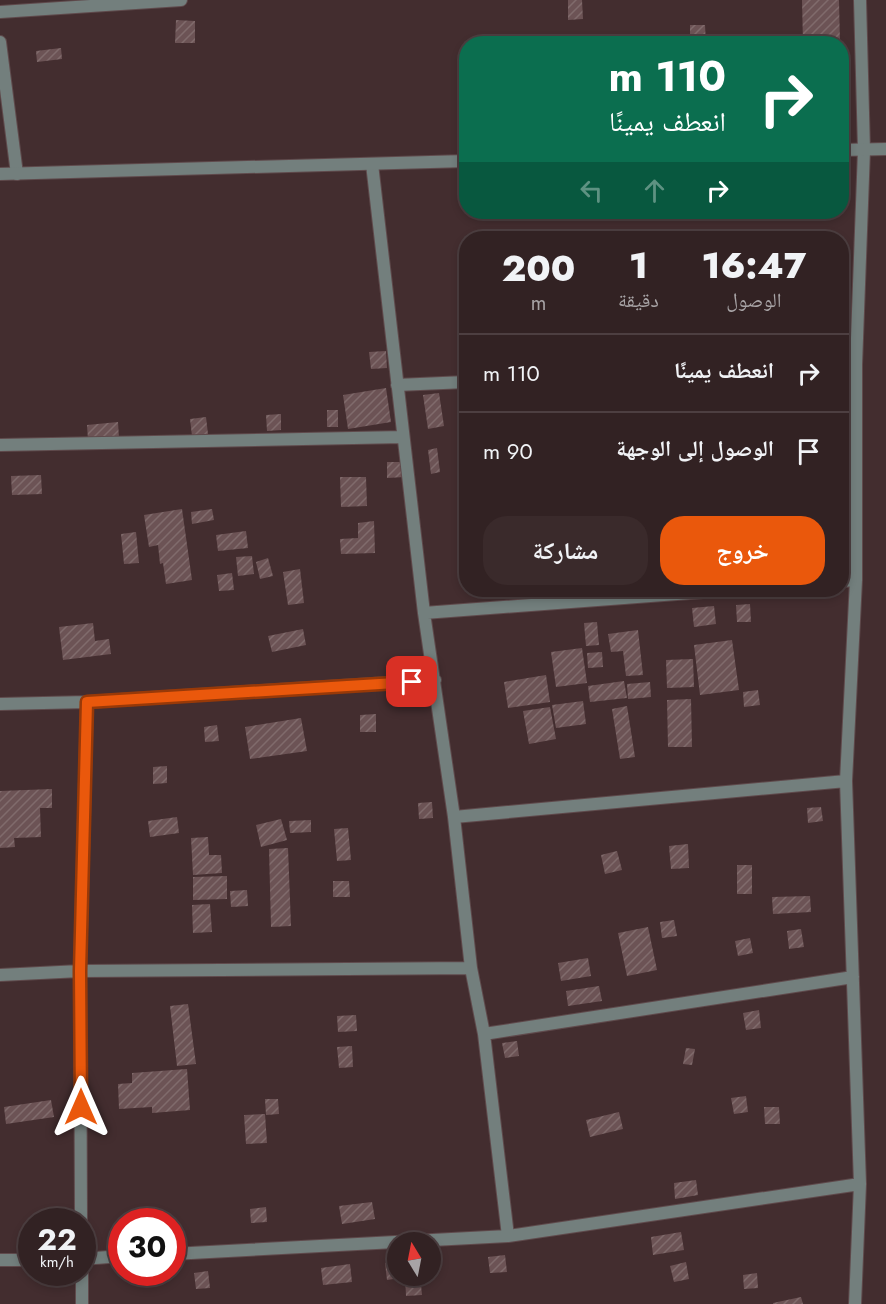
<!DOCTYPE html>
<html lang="ar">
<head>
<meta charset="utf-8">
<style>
  body { margin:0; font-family:Jost,"Noto Naskh Arabic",sans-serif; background:#3a2a2b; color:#f1f3f6; direction:rtl; height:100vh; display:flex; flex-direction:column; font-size:22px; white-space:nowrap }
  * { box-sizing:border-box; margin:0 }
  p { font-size:20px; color:#a8a4a6 }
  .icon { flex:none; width:33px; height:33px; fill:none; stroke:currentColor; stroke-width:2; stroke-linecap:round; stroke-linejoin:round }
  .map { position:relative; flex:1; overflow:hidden; direction:ltr }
  .details { position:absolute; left:459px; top:231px; width:390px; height:366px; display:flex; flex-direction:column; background:#322223; border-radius:24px; box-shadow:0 3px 9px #0003,0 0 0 2px #4d3f41; direction:rtl }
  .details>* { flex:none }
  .top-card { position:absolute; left:459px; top:36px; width:390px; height:183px; border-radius:24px; box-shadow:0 3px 9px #0003,0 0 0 2px #4d3f41; direction:rtl; background:#0b6e4f; color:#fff; overflow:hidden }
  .needle { width:39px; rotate:350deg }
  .tools { position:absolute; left:387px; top:1232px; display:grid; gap:12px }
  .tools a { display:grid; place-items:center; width:54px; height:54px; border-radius:50%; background:#322223; box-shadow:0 3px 9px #0003,0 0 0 2px #4d3f41; font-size:30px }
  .speed { position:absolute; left:18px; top:1208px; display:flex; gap:12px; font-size:30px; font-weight:700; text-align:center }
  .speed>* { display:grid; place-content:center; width:78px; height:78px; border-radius:50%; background:#322223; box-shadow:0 3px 9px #0003,0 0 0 2px #4d3f41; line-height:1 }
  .speed small { font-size:15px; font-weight:400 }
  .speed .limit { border:9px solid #d22; background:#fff; color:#111 }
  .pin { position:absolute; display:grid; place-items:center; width:51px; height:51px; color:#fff; margin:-26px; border-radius:12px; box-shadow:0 3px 9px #0006 }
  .me { position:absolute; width:66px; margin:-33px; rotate:0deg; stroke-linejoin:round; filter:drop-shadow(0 0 4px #0008) }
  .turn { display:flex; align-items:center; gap:21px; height:126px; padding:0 24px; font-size:27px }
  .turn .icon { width:78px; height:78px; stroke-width:2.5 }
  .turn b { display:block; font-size:42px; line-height:51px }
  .lanes { display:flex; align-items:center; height:57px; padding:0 24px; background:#0003; justify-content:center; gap:30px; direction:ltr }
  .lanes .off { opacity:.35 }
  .eta { display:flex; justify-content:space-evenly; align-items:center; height:102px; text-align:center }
  .eta b { font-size:36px; font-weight:800; line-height:42px }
  .cta { display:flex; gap:12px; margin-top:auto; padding:12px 24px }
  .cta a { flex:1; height:69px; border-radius:24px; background:#ea580c; color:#fff; font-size:24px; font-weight:800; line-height:69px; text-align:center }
  .cta a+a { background:#3a2a2b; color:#f1f3f6 }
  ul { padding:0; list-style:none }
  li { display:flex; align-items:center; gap:18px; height:78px; padding:0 24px; border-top:2px solid #4d3f41 }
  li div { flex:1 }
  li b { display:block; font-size:22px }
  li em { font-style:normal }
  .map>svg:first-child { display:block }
  .building { fill:url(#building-hatch) }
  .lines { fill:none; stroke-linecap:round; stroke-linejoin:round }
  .minor-casing { stroke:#5f4a4c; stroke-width:14 }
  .tertiary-casing { stroke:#5f4a4c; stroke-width:14 }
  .minor { stroke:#737f7d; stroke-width:12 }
  .tertiary { stroke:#737f7d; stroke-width:12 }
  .route-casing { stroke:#983908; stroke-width:15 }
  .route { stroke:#ea580c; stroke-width:10 }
</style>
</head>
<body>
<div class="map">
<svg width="886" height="1304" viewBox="0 0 886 1304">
  <defs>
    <pattern id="building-hatch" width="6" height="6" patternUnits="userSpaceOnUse" patternTransform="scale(1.5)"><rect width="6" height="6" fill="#6c5355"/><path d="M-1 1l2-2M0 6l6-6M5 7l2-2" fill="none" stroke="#806b6c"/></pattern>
  </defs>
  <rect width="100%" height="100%" fill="#432d2f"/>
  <path class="building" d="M568 0H582L583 19 568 20Z
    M802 0H839L840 44H803Z
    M176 20 195 21V43H175Z
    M690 25H705L706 44H690Z
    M61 48 62 59 37 62 36 51Z
    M386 351 387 368 371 369 369 352Z
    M386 388 391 422 348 429 343 395Z
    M439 393 444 426 428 429 423 395Z
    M327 410H338V427H327Z
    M281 414V430L267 431 266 415Z
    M206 417 208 434 192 436 190 419Z
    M118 422 119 438 88 440 87 425Z
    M437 448 440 472 431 474 428 450Z
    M387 462H404L405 477 387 478Z
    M41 475 42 494 12 495 11 476Z
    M340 477H366L367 506 341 507Z
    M182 509 192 580 166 584 163 563 160 564 158 545 149 547 144 515Z
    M212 509 214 520 192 524 191 512Z
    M374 521 375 553 341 554 340 539 358 538V523Z
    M246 531 248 548 218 551 216 535Z
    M136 532 139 563 124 564 121 534Z
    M252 556 254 574 238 576 236 557Z
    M268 558 273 576 260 579 256 562Z
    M300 569 304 603 288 605 283 572Z
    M232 573 234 590 219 591 217 575Z
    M750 604 751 622H737L736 605Z
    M714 606 716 624 694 627 692 608Z
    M597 622 599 645 586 646 584 623Z
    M93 623 95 641 109 639 111 654 63 660 59 627Z
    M303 629 306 645 272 652 268 636Z
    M638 630 643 675 626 676 623 651 611 652 608 634Z
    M732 640 739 690 700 695 694 645Z
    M582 648 587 683 556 687 551 652Z
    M602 652 603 667 588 668 587 653Z
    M693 659 694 687 667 688 666 660Z
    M546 675 550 702 508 708 504 682Z
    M624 681 627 698 590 702 588 686Z
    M650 682 651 697 628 699 627 684Z
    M758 690 760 705 744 707 743 692Z
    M691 699 692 747H668L667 700Z
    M583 701 586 724 556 728 552 705Z
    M627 706 635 757 620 759 612 709Z
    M550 707 556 739 529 744 523 711Z
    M376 714V732H360V715Z
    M301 718 307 751 250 759 245 727Z
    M217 725 219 741 205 742 204 727Z
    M167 766V783L153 784V767Z
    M52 789V808H40L41 837 14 838 15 847 0 848V791Z
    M432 802 433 818 419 819 418 803Z
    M821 807 823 821 808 823 807 808Z
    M177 817 179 833 150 837 148 821Z
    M281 819 287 840 261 847 256 825Z
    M311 820V832L290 833 289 821Z
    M348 828 351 860 337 861 334 829Z
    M208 837 209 855H221L222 873 193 875 191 838Z
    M688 844 689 868 671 869 669 846Z
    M288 848 291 926 271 927 269 849Z
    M617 851 622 870 605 874 601 855Z
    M737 865H752V894H737Z
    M227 876V899L193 900V877Z
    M333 881H349L350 897H333Z
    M247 890 248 906 231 907 230 891Z
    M810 896 811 912 773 914 772 897Z
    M210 904 212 932 193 933 192 905Z
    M674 920 677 936 662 938 660 922Z
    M648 927 657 970 627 976 618 933Z
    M801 929 804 947 789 949 787 931Z
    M750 938 753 953 738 956 735 941Z
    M588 958 591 976 561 981 558 963Z
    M599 986 602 1001 568 1006 566 991Z
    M188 1004 196 1064 177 1066 170 1006Z
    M759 1010 761 1028 746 1030 743 1013Z
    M356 1015 357 1031 338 1032 337 1016Z
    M517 1041 519 1056 505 1058 502 1043Z
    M352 1046 353 1067 339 1068 337 1047Z
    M686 1048 695 1049 692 1065 683 1064Z
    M187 1069 190 1110 152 1113V1107L119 1109 118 1084 132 1083V1073Z
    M746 1096 748 1112 734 1114 731 1098Z
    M265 1099H278L279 1114 266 1115Z
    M51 1100 54 1117 6 1124 4 1107Z
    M764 1107H779L780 1124H765Z
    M619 1112 623 1129 590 1137 586 1120Z
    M265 1114 267 1143 246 1144 244 1115Z
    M696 1180 698 1195 675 1199 674 1183Z
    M372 1202 375 1219 342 1224 339 1206Z
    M266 1207 267 1222 251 1223 250 1209Z
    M681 1232 684 1250 653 1255 651 1237Z
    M505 1255 507 1272 490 1273 488 1257Z
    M398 1261V1275H400V1278L387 1280 385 1263Z
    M686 1262 689 1279 674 1282 670 1266Z
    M350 1264 352 1282 323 1285 321 1268Z
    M208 1271 210 1288 196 1289 194 1273Z
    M757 1273 758 1288 744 1289 743 1275Z
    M420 1275 422 1295 406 1296 405 1276Z
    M801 1297 803 1304H773V1303Z"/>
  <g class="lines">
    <defs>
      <path id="minor" d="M0 12 181 0
        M0 42 17 174
        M372 164 424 613 454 817 471 968 484 1034 508 1236
        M842 365H856
        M397 385 466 382
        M0 445 403 437
        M842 581 856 580
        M424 613 730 590
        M0 704 87 702 435 680
        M454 817 846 781
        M0 975 80 971 471 968
        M484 1034 853 977
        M81 1221 80 971 87 702
        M172 1254 508 1236 860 1184
        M82 1259 122 1256
        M0 1260H32
        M82 1272V1304
        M855 1304 860 1184 846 781 856 580V365L864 150 860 0"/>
      <path id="tertiary" d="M842 150 886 149
        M0 174 466 161"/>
    </defs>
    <use href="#minor" class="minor-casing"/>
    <use href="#tertiary" class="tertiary-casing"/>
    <use href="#minor" class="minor"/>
    <use href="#tertiary" class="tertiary"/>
  </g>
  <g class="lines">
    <defs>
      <path id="route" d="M81 1107 80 971 87 702 412 682"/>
    </defs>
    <use href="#route" class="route-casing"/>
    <use href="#route" class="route"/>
  </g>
</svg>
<div class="tools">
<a><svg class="needle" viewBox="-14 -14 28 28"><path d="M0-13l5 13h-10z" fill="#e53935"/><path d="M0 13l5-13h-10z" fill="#a8a4a6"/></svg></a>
</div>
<div class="speed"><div>22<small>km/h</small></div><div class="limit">30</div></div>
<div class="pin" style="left:412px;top:682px;background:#d93025"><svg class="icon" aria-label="arrive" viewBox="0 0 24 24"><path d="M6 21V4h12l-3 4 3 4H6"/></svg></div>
<svg class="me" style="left:81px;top:1107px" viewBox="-20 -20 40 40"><path d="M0-17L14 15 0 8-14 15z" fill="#ea580c" stroke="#fff" stroke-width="4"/></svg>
<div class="top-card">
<div class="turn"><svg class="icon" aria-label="right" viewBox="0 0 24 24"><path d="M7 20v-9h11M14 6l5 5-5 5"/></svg><div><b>110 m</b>انعطف يمينًا</div></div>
<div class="lanes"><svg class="icon off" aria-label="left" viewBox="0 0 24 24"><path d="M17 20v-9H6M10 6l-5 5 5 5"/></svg><svg class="icon off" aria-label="ahead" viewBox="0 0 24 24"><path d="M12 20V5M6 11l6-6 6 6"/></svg><svg class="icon" aria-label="right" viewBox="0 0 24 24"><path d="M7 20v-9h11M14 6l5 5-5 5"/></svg></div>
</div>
<section class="details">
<div class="eta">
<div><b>16:47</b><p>الوصول</p></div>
<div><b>1</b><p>دقيقة</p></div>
<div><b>200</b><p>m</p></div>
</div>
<ul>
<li><svg class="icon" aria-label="right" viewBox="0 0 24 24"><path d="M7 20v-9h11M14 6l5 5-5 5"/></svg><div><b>انعطف يمينًا</b></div><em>110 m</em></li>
<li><svg class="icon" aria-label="arrive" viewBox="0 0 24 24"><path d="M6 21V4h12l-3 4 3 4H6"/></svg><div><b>الوصول إلى الوجهة</b></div><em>90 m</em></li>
</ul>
<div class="cta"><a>خروج</a><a>مشاركة</a></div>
</section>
</div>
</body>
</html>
